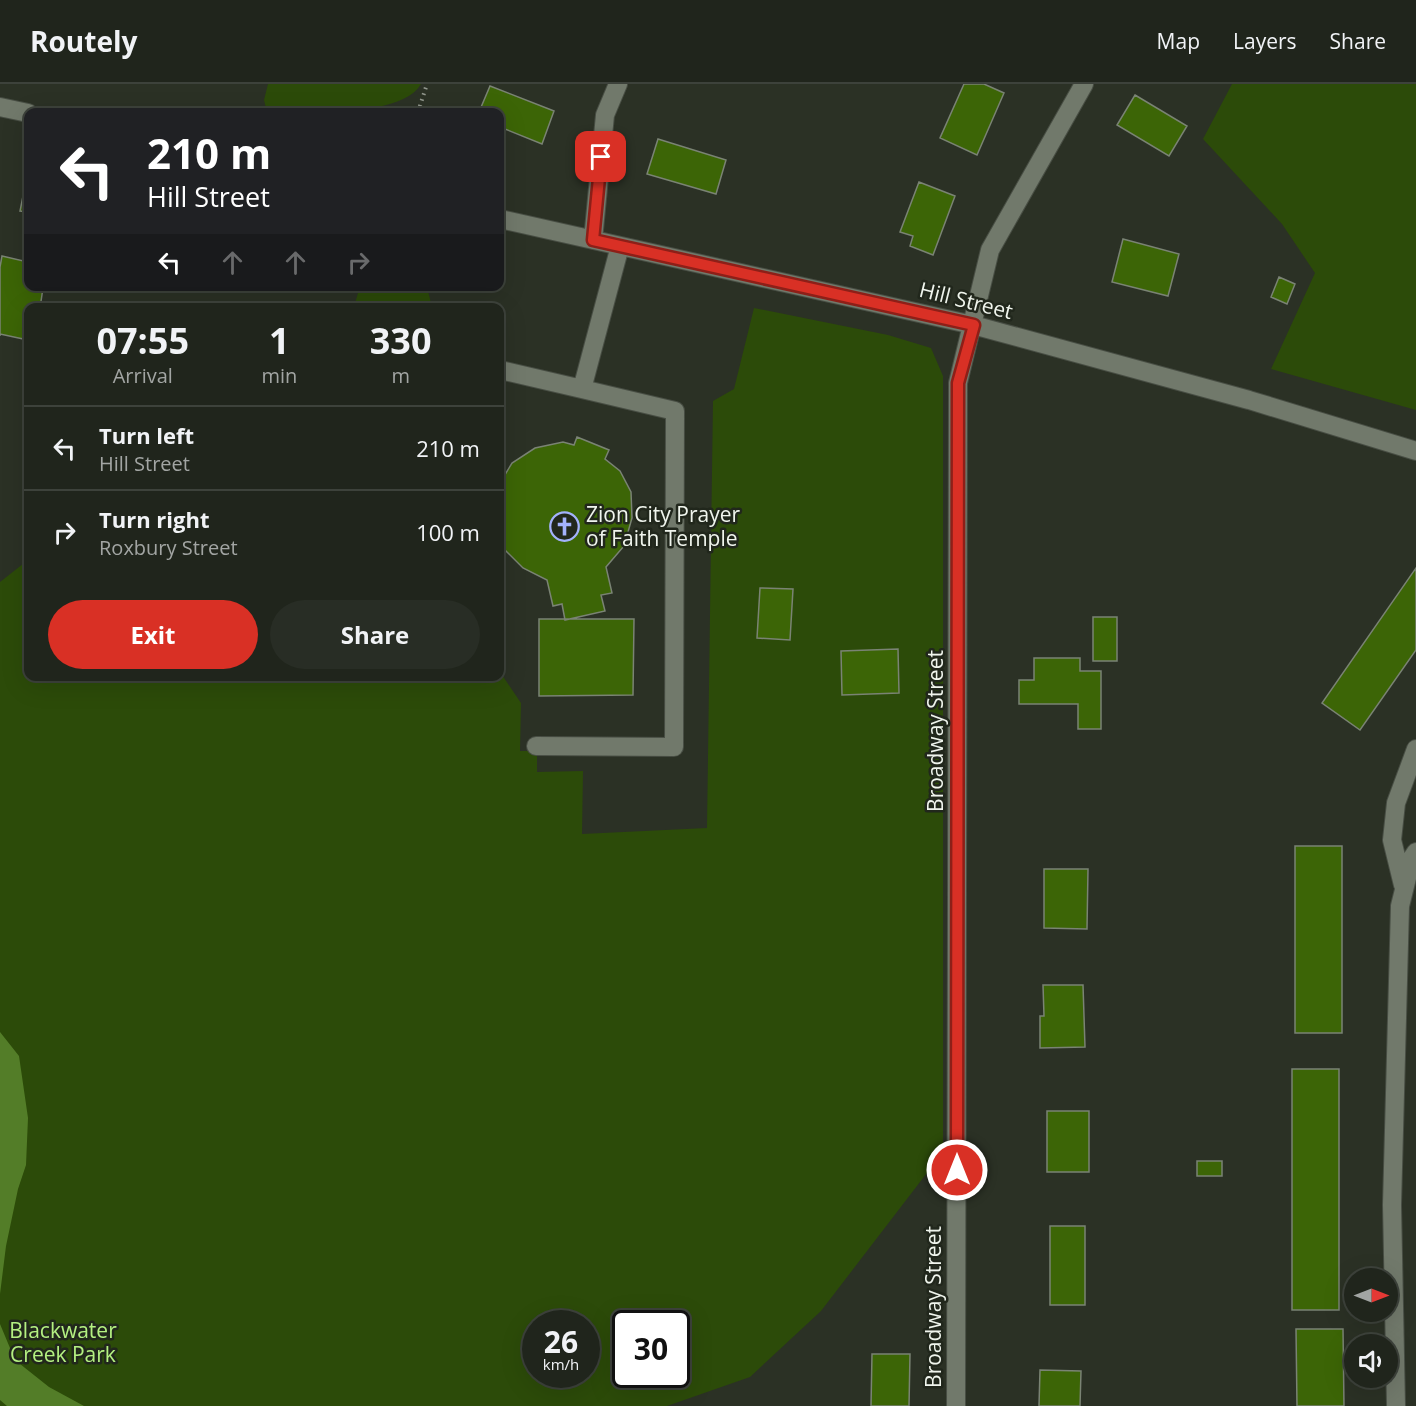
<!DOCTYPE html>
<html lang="en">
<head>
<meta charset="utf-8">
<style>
  body { margin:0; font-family:"Open Sans",sans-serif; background:#282d25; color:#f1f3f6; height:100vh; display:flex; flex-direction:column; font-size:22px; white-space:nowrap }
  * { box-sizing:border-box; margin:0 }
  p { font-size:20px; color:#a2a5a3 }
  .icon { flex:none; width:33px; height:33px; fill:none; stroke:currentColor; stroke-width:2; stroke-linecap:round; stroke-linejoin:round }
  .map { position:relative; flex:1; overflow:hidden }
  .panel { position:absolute; left:24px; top:219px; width:480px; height:378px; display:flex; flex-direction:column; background:#20251c; border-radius:12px; box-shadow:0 6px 24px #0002,0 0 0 2px #3d423b }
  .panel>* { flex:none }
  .banner { position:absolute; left:24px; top:24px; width:480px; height:183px; border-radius:12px; box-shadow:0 6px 24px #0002,0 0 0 2px #3d423b; background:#202124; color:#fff; overflow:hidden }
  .needle { width:39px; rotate:90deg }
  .controls { position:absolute; left:1344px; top:1184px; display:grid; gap:12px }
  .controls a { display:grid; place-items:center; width:54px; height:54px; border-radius:50%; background:#20251c; box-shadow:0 6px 24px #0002,0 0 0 2px #3d423b; font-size:30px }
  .speed { position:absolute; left:522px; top:1226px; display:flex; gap:12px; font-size:30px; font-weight:700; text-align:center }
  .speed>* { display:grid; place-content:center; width:78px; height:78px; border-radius:50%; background:#20251c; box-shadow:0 6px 24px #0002,0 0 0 2px #3d423b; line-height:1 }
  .speed small { font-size:15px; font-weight:400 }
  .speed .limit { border:3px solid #111; border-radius:9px; background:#fff; color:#111 }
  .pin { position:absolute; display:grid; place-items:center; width:51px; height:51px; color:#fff; margin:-26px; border-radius:12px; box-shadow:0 3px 9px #0006 }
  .me { position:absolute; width:66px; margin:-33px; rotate:0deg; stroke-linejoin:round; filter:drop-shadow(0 0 4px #0008) }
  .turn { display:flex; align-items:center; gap:21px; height:126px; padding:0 24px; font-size:27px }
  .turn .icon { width:78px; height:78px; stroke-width:2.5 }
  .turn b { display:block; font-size:42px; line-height:51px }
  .lanes { display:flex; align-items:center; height:57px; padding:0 24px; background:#0003; justify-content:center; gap:30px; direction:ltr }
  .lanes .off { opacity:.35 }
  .eta { display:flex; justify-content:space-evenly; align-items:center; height:102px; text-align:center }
  .eta b { font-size:36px; font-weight:700; line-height:42px }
  .action { display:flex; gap:12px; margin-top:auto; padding:12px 24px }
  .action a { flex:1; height:69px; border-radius:36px; background:#d93025; color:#fff; font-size:24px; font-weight:700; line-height:69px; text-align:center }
  .action a+a { background:#282d25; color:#f1f3f6 }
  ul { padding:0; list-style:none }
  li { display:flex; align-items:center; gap:18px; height:84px; padding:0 24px; border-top:2px solid #3d423b }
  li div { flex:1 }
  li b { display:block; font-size:22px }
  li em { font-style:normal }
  header { display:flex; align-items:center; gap:36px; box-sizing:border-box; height:84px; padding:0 30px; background:#20251c; border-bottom:2px solid #3d423b }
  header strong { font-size:28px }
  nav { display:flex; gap:33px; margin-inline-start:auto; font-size:21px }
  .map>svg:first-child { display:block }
  .green { fill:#2c4b09; fill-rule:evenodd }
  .water { fill:#537d28 }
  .building { fill:#3c6506; stroke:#7a8374; stroke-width:1.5 }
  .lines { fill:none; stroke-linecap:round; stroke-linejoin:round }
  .minor-casing { stroke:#484e44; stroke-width:20 }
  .path { stroke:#92978d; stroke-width:4; stroke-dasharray:1.5 4.5; stroke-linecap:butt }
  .minor { stroke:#71796b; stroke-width:18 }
  .route-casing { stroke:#8d1f18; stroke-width:15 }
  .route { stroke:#d93025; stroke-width:10 }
  .labels { text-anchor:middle; stroke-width:5; stroke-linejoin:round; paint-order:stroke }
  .street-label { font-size:21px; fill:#f0f5ed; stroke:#21271c }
  .poi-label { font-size:21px; fill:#f0f5ed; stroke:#21271c; text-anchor:start }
  .park-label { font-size:21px; fill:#b4f081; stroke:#21271c }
</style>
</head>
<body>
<header>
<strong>Routely</strong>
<nav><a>Map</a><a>Layers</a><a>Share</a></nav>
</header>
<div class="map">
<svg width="1416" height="1322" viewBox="0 0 1416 1322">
  <rect width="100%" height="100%" fill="#2b3125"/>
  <path class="green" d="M268 0H421C402 34 303 28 267 28L264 16Z
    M1232 0H1416V326L1271 285 1315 189 1282 140 1203 55Z
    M360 202 427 203 432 223H354Z
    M754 224 888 251 931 264 943 292V1068L821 1227 750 1293 667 1322H0V498L28 476V592H500V588L521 619 520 667H537V688L583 687 582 750 707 744 713 317 734 305ZM536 1239H586V1290H536ZM626 1239H676V1290H626Z"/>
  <path class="water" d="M0 948 19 972 28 1034 26 1081 18 1105 6 1162 0 1210Z
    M0 1240 15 1276 49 1303 84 1322H7L0 1316Z"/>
  <path class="building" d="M964 0H984L1004 9 977 71 940 54Z
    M490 2 554 27 542 60 500 43V28H479Z
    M1135 11 1187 42 1169 72 1117 41Z
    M658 55 726 76 716 110 647 90Z
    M27 92H28V128L20 127Z
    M919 98 955 112 933 171 910 162 913 152 900 148Z
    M1123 155 1179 170 1168 212 1112 198Z
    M2 172 28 178V202H58L57 207 43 204 40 224H28V256L0 250V252V183Z
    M1279 193 1295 200 1287 220 1271 213Z
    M577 353 609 366 605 375 620 387 631 408 632 434 624 462 606 483 612 509 601 511 605 527 565 536 562 520 553 522 547 496 523 484 503 464 500 452V399L512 379 535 364 563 358 574 361Z
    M1416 484V566L1360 646 1322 619Z
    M760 504 793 505 790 556 757 554Z
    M1093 533H1117V577H1093Z
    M539 535H634L633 611 539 612Z
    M898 565 899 609 842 611 841 567Z
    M1034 574H1080V587H1101V645H1078V620H1019V596H1034Z
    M1295 762H1342V949H1295Z
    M1044 785H1088L1087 845 1044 844Z
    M1043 901H1083L1085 963 1040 964V932H1044Z
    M1292 985H1339V1226H1292Z
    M1047 1027H1089V1088H1047Z
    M1197 1077H1222V1092H1197Z
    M1050 1142H1085V1221H1050Z
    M1296 1245H1343L1344 1322H1297Z
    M872 1270H910L909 1322H871Z
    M1040 1286 1081 1287 1080 1322H1039Z"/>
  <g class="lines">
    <defs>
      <path id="minor" d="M0 23 28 29
        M500 135 973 241 1249 316 1416 367
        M593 156 605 31 618 0
        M500 286 582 305
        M536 662 674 663 675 327 582 305 620 162
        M1403 801 1392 756 1396 719 1416 665
        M956 1322 958 299 990 166 1084 0
        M1396 1322 1392 1121 1400 822 1412 774 1416 768"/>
    </defs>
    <use href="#minor" class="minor-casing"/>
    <path class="path" d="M418 28 427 0"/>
    <use href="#minor" class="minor"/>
  </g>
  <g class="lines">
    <defs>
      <path id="route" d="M601 73 593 156 974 241 958 299 957 1086"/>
    </defs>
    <use href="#route" class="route-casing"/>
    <use href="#route" class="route"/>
  </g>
  <defs>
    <symbol id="church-ring" viewBox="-11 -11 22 22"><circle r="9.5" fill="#21271c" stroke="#a3b2fc" stroke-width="1.5"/><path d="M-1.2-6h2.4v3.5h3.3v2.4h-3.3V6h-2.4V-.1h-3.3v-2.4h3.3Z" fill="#a3b2fc"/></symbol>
  </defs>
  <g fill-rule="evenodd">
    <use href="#church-ring" x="548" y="426" width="33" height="33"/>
  </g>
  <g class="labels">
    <g class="street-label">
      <text transform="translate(966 217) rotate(14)" y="7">Hill Street</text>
      <text transform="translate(936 647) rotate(-90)" y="7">Broadway Street</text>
      <text transform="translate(934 1223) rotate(-90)" y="7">Broadway Street</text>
    </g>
    <g class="poi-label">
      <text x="586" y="438">Zion City Prayer<tspan x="586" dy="24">of Faith Temple</tspan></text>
    </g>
    <g class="park-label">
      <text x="63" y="1254">Blackwater<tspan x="63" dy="24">Creek Park</tspan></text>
    </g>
  </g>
</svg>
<div class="controls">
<a><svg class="needle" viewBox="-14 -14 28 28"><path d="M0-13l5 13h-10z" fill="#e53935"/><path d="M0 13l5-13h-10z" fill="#a2a5a3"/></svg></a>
<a><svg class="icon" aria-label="sound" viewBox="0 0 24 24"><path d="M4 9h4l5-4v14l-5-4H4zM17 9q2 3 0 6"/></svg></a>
</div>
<div class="speed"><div>26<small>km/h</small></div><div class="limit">30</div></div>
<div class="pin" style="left:601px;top:73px;background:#d93025"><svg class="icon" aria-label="arrive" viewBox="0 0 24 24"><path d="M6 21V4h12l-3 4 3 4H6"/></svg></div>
<svg class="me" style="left:957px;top:1086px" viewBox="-20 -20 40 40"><circle r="17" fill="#d93025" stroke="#fff" stroke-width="3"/><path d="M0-11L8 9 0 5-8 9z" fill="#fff"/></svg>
<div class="banner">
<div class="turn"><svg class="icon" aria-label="left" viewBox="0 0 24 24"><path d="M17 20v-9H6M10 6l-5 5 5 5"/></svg><div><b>210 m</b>Hill Street</div></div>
<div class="lanes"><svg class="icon" aria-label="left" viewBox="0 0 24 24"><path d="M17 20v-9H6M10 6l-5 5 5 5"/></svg><svg class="icon off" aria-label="ahead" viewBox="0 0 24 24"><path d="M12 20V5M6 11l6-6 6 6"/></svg><svg class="icon off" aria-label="ahead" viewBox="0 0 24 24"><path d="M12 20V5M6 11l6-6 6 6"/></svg><svg class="icon off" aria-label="right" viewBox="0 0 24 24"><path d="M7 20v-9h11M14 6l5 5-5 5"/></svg></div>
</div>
<section class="panel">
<div class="eta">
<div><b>07:55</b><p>Arrival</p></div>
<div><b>1</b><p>min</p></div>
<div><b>330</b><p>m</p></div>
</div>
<ul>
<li><svg class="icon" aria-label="left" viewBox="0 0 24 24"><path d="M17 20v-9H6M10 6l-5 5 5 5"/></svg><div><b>Turn left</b><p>Hill Street</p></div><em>210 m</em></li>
<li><svg class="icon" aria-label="right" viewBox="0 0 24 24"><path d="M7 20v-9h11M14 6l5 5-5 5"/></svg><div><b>Turn right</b><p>Roxbury Street</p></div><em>100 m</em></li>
</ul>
<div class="action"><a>Exit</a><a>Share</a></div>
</section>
</div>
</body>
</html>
